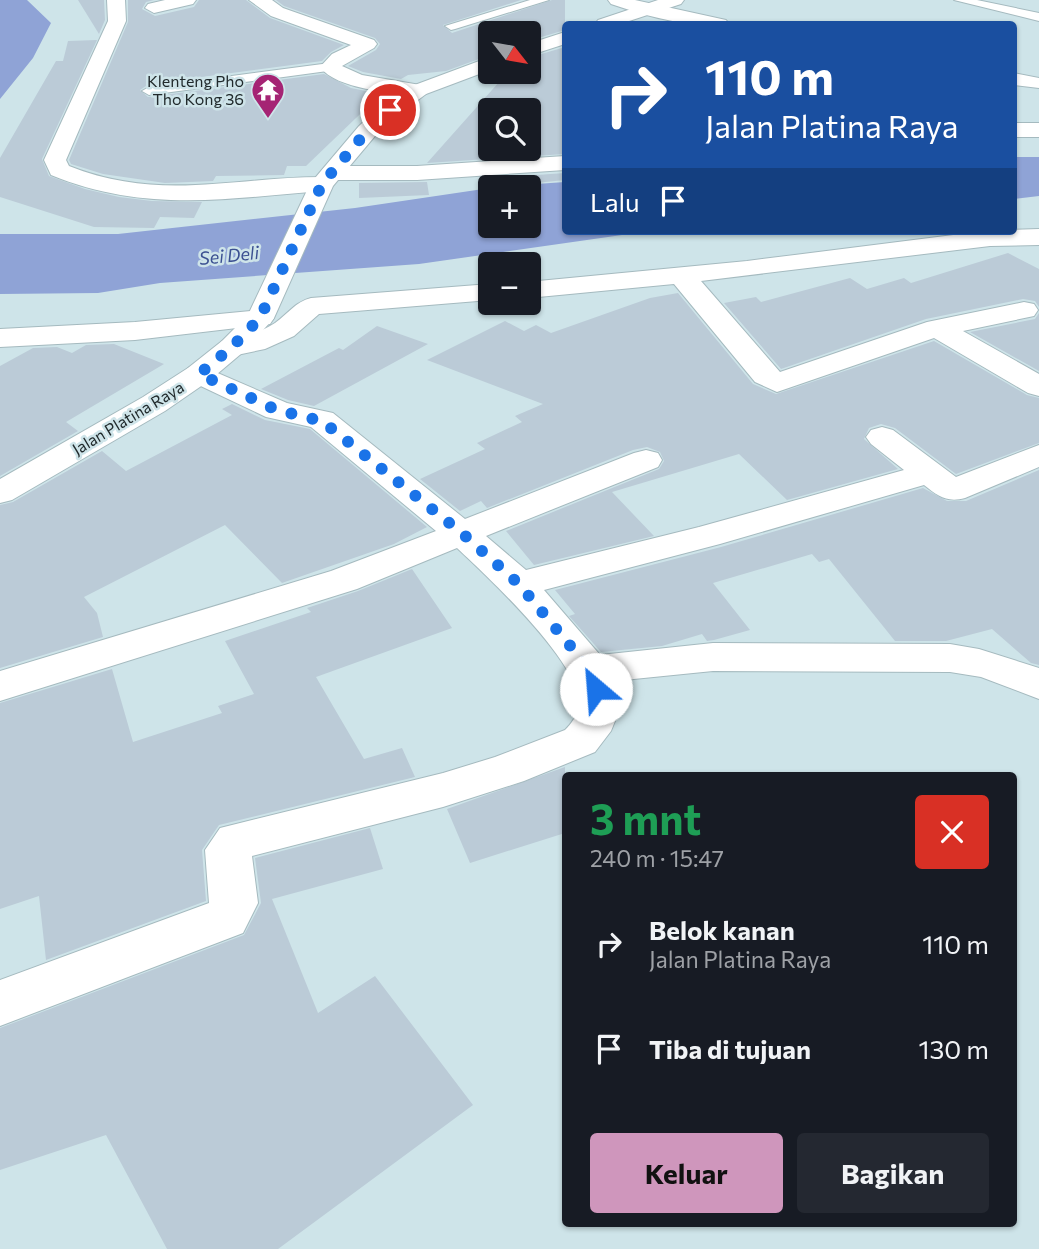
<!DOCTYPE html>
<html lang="id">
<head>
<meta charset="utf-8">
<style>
  body { margin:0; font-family:Commissioner,sans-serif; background:#242831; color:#f1f3f6; height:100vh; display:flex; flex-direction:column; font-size:26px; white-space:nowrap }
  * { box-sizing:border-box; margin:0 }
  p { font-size:23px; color:#9ea1a6 }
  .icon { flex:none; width:38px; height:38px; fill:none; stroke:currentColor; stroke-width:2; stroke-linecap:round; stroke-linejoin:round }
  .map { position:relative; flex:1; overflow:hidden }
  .drawer { position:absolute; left:562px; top:772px; width:455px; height:455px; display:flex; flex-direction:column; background:#171b24; border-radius:7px; box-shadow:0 2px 5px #0004 }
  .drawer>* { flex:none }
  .hud { position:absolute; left:562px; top:21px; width:455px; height:214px; border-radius:7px; box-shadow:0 2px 5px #0004; background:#1a4fa0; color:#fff; overflow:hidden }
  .needle { width:46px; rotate:121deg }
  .controls { position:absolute; left:478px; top:21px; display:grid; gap:14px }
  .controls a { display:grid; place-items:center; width:63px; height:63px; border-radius:7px; background:#171b24; box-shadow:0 2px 5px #0004; font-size:35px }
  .pin { position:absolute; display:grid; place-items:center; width:60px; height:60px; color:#fff; margin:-30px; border:4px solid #fff; border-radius:50%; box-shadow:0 2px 7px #0007 }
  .me { position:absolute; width:77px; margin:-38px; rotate:333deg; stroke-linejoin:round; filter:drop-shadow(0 0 5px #0008) }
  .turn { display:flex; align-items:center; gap:24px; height:147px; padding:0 28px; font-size:32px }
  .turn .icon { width:91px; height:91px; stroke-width:2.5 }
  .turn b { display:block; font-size:49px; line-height:60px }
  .then { display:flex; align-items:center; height:66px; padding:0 28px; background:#0003; gap:14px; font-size:26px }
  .round { display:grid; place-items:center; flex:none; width:74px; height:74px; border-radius:7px; background:#242831 }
  .head { display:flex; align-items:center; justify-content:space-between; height:119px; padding:0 28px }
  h1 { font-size:42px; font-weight:700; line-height:52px; color:#1e9e55 }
  .primary-button { display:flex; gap:14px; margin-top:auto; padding:14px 28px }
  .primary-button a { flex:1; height:80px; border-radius:7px; background:#cf96bc; color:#111; font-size:28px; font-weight:700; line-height:80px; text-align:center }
  .primary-button a+a { background:#242831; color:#f1f3f6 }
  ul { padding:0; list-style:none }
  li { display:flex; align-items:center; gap:21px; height:105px; padding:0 28px }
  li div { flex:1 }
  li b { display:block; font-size:26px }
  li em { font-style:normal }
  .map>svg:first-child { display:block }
  .water { fill:#8fa3d6 }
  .building { fill:#bbcbd7; fill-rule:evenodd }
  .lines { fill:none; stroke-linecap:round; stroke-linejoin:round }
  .lane-casing { stroke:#a5babf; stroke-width:2 }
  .street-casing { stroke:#a5babf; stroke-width:2 }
  .secondary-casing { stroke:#a5babf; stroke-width:2 }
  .lane { fill:#fff; fill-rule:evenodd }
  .street { fill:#fff; fill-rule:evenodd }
  .secondary { fill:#fff; fill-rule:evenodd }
  .route { stroke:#1a73e8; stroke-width:12; stroke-dasharray:0 21.6 }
  .labels { text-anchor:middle; stroke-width:5; stroke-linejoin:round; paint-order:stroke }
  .far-poi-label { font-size:16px; fill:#212a2c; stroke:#cee4e9; text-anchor:end }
  .far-street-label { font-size:16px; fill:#212a2c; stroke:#cee4e9 }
  .far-water-label { font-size:18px; font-style:italic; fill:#3b5091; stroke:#cee4e9 }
</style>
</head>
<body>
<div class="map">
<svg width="1039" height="1249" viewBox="0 0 1039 1249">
  <rect width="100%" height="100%" fill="#cee4e9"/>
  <path class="water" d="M0 0H27L51 23 33 58 0 99Z
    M1013 157H1039V196L1013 199Z
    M565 182V231H650L419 264 160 283 98 293 0 294V234H118L355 208 490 188V226H528V187H494Z"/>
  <path class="building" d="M78 0H104L105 20 99 34Z
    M128 0H154L146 2 142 9 155 16 194 7 199 0H246L270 18 344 45 331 52 322 61 149 84 140 90 148 97 324 74 351 88 381 94 306 166H287L284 175 216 176 213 181 165 183 103 174 71 164 69 160 128 22Z
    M276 0H521L443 25 452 33 552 0H565V30L528 41V33H490V55L446 71 408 75 401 79 363 72 348 66 376 50 380 44 375 38 284 6Z
    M97 40 42 159 49 176 85 189 119 197 152 201 202 202 194 218 160 217 154 228 94 227 0 197V158L56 61H63L68 41Z
    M565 47V154L427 163 508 72H528V58ZM490 110H528V149H490Z
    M565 173V180L526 184 522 176Z
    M427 182 429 195 359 198V183Z
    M1008 253 1039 269V307L1035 301 1023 299 926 319 781 369 724 303 756 297 761 302 850 278 867 289 904 278 911 283Z
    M678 293 753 384 776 394 934 341 1027 395 1039 398V443L956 474 895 428 881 424 869 428 864 439 898 469 787 500 739 454 612 492 654 536 534 565 506 531 659 469 664 461 660 452 647 447 633 450 487 508 481 501 460 511 420 479 485 449 477 443 522 422 515 416 543 404 427 360 505 321 524 331 536 325 551 333 650 298Z
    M1039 313V371L970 332 1035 319Z
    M377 326 428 344 314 406 288 400 261 389 339 348 343 350Z
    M114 344 164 364 66 422 78 431 0 476V366L33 348 57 347 72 353 86 345Z
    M232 404 265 420 310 429 427 527 394 544 282 583 225 525 84 597 97 613 103 637 0 668V505L13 502 102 451 126 471 232 415 222 409Z
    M1039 470V665L1031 663 992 629 946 641H895L829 559 819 562 812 554 713 583 750 630 714 640 707 641 702 634 662 646 601 652 569 616 575 614 555 590 721 547 923 488 947 501H966Z
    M412 569 452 628 316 677 364 759 402 748 415 777 219 825 202 850 206 901 46 960 39 896 0 909V703L112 669 133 742 222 713 218 706 254 694 225 641 311 612 307 608 358 591Z
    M565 767V833L470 863 447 809Z
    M370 828 383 869 272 899 318 1013 375 976 473 1105 278 1249H167L106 1135 0 1170V1028L244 935 261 903 255 858Z"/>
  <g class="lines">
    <defs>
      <path id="lane" d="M530 0H549L455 29 451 30 445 26Z
        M954 0H977L1039 13V21Z
        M330 63 337 67 335 70 149 95 142 91 149 87Z"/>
      <path id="street" d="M107 0H125L126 21 66 160 69 166C160 202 231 177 323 177L320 173 324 168 332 166H417L565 156V170L417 180H331L334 184 330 189 322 191C225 199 144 213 51 175L44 160 108 21Z
        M165 0H196L193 4 154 13 145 8 148 4Z
        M249 0H272L283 8 374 40 377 44 374 48 342 66 362 75 426 86 429 90 426 94 419 96C392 92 337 90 320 67L332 54 351 45 271 16Z
        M608 0H635L726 20 729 24C689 28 649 17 611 4Z
        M1013 73 1039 78V88L1013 85Z
        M1013 123H1039V137H1013Z
        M1039 229V245L990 246 701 281 780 372 927 322 1024 302 1034 304 1038 310 1034 316 963 331 1039 374V396L1028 393 934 338 777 392 755 382 674 284 528 298V282L747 261 985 231Z
        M490 284V300L319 314 294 336 265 349 232 356 222 353 217 347 222 341C240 336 259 334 275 323 288 314 295 302 311 298Z
        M260 310 270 312 274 318 270 324 135 340 0 347V329L135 322Z
        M199 365 287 403 333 413 465 519 634 453 646 450 658 453 662 460 658 467 486 536 526 570 699 527 904 470 871 444 866 437 871 430 882 427 893 430 956 477 1039 445V467L965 498C947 503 938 496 924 485L720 544 544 590 600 655 713 643 950 644 979 649 1039 668V699L981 677 950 672 713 671 614 681 621 706 611 731 595 752 524 781 443 807 252 856 258 903 243 933 0 1026V980L209 903 205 850 220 828 443 773 495 757 565 730C571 724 577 716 579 707 585 667 486 575 457 548L357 589 0 701V671L331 571 436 531 311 427 266 417 188 380 184 374 188 368Z"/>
      <path id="secondary" d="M658 0H684L681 4 620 24H595L598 20Z
        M565 32V44L528 56V44Z
        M490 57V70L426 94 398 115 375 136 333 186 274 318 242 353 210 380 165 411 12 500 0 503V479L143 397 188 368 222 341 248 315 310 184 359 126 382 105 412 86Z"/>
    </defs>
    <use href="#lane" class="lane-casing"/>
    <use href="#street" class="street-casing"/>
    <use href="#secondary" class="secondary-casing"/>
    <use href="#lane" class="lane"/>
    <use href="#street" class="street"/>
    <use href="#secondary" class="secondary"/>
  </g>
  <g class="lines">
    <path class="route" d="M390 110 367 131 322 184 260 318 232 347 199 374 277 410 322 421 463 534 519 584 591 671 596 689"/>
  </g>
  <defs>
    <symbol id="temple-pin" viewBox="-11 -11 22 30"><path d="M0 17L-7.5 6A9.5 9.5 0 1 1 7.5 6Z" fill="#a52474" stroke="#cee4e9"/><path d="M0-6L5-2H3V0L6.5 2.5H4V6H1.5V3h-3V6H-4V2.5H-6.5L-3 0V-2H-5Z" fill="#fff"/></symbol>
  </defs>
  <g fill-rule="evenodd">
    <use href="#temple-pin" x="249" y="71" width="38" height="52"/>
  </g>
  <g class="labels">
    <g class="far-poi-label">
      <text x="244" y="87">Klenteng Pho<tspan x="244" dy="18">Tho Kong 36</tspan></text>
    </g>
    <g class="far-street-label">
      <text transform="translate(128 418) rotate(-31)" y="6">Jalan Platina Raya</text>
    </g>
    <g class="far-water-label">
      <text transform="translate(229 256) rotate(-6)" y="6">Sei Deli</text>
    </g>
  </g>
</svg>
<div class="controls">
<a><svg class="needle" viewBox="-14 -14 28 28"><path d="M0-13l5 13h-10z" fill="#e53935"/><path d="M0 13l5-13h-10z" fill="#9ea1a6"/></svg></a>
<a><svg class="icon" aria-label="search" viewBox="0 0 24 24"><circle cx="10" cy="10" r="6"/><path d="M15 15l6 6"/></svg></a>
<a>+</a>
<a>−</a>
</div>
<div class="pin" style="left:390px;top:110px;background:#d93025"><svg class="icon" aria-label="arrive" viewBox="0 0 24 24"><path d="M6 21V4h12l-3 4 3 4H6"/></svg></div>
<svg class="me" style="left:596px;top:689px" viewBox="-20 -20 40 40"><circle r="19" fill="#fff"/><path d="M0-13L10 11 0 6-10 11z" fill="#1a73e8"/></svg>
<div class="hud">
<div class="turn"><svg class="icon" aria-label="right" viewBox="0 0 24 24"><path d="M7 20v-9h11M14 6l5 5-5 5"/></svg><div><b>110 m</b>Jalan Platina Raya</div></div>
<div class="then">Lalu<svg class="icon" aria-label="arrive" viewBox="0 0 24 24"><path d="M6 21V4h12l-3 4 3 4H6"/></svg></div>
</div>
<section class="drawer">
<div class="head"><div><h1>3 mnt</h1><p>240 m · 15:47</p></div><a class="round" style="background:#d93025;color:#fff"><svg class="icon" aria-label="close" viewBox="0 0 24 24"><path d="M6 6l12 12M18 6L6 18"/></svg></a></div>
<ul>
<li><svg class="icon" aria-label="right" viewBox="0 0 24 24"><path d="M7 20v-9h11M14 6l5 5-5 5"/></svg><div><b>Belok kanan</b><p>Jalan Platina Raya</p></div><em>110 m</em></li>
<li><svg class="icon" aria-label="arrive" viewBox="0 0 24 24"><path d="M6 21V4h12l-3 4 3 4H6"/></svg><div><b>Tiba di tujuan</b></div><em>130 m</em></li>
</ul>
<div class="primary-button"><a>Keluar</a><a>Bagikan</a></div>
</section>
</div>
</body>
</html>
